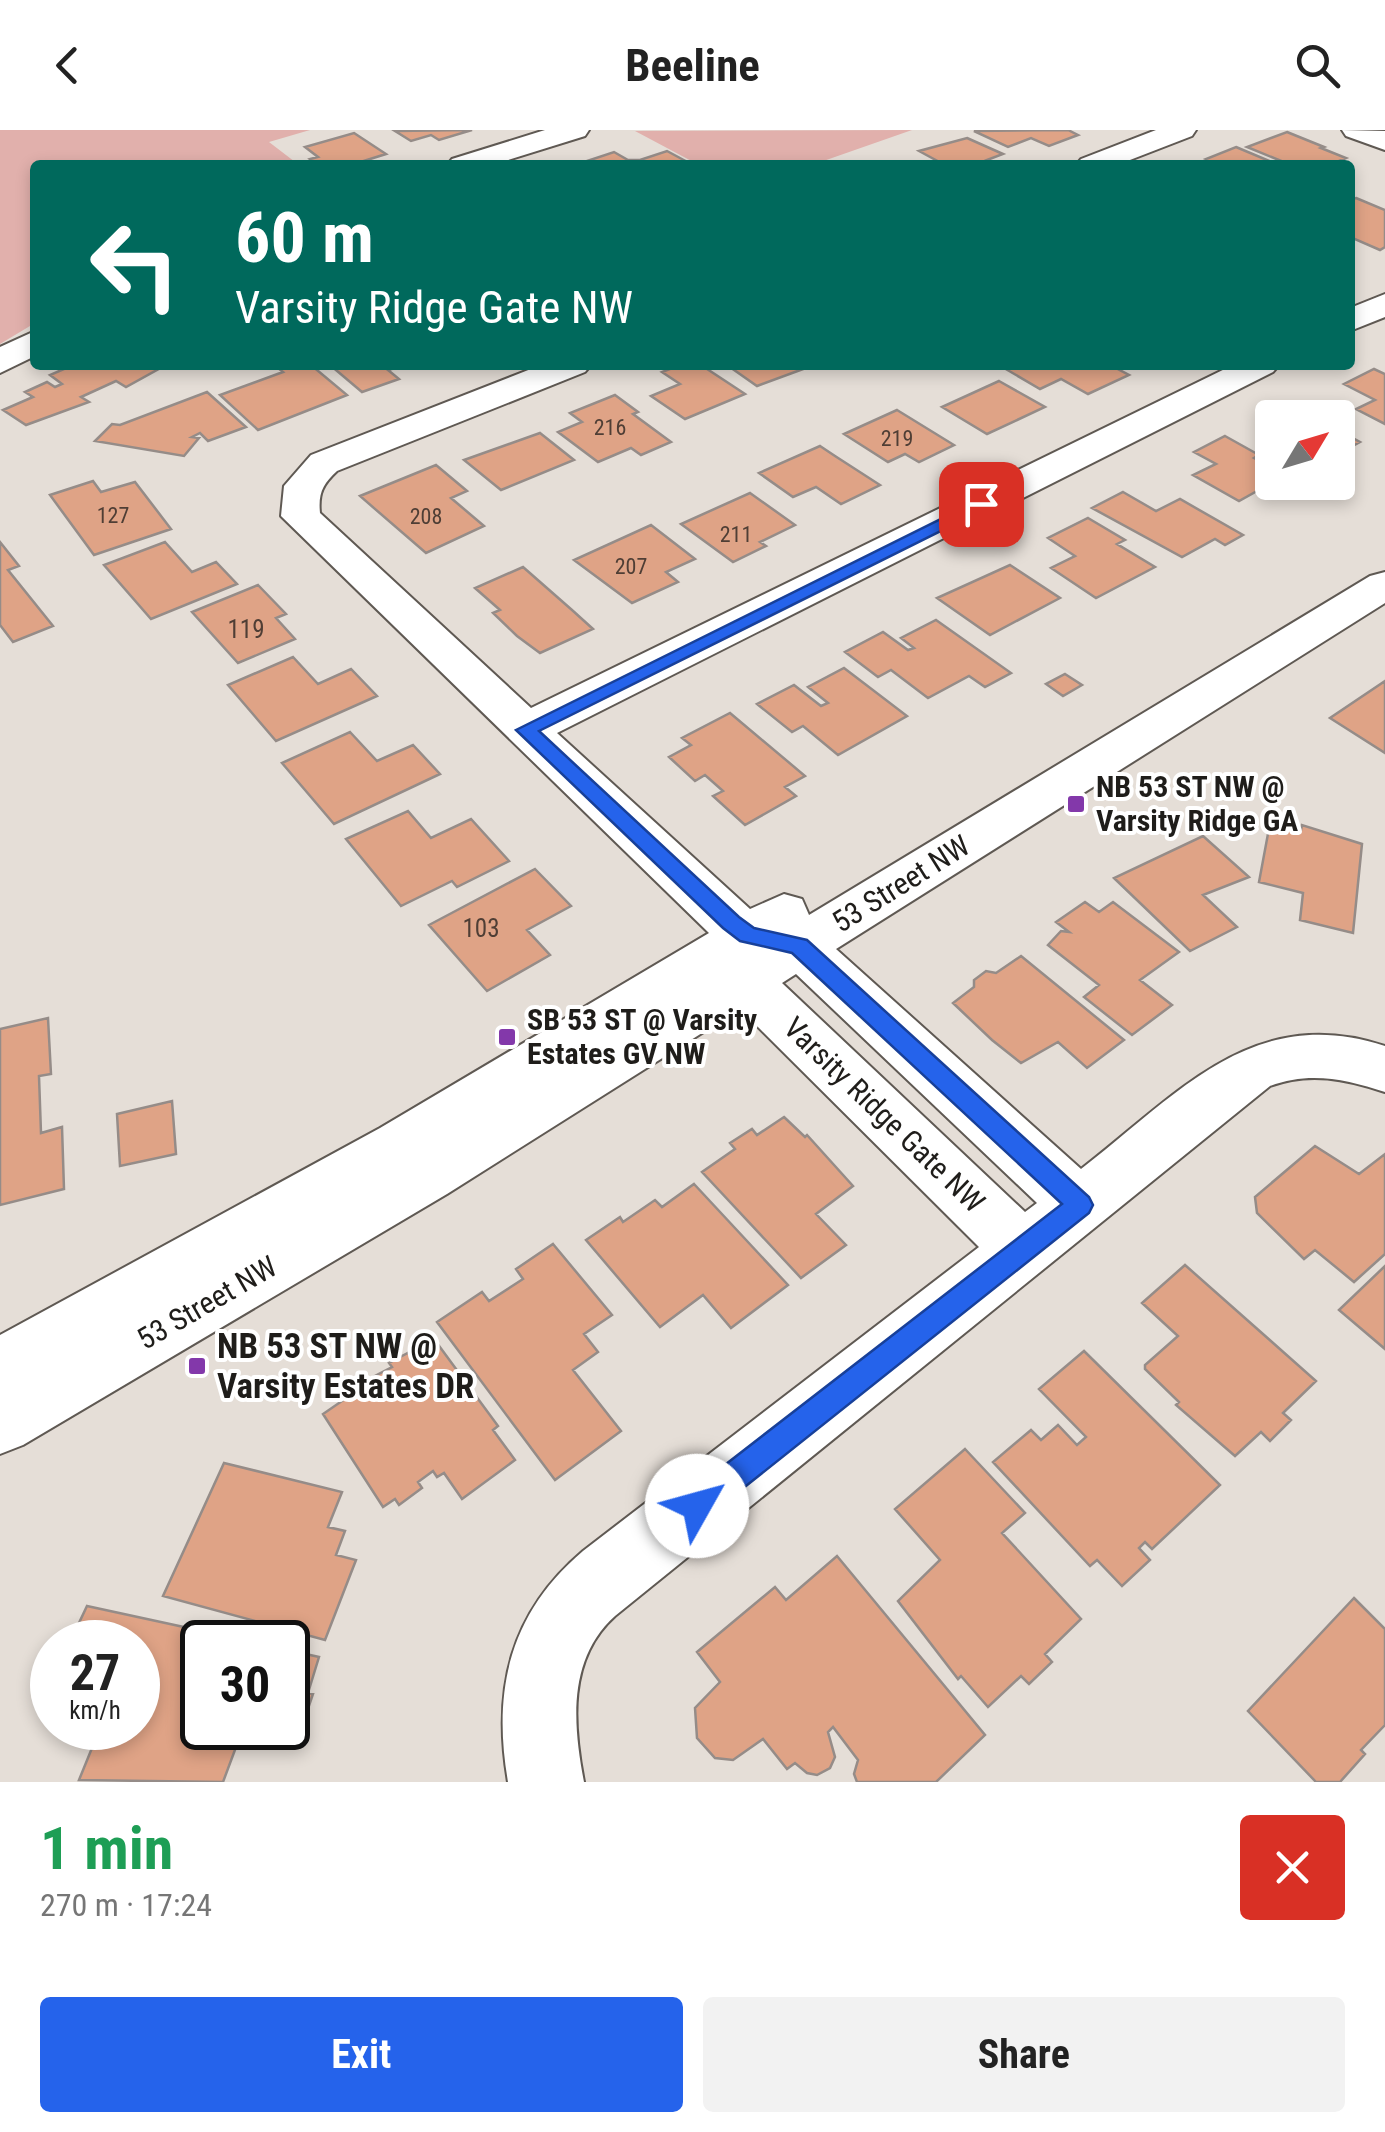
<!DOCTYPE html>
<html lang="en">
<head>
<meta charset="utf-8">
<style>
  body { margin:0; font-family:"Roboto Condensed",sans-serif; background:#f2f2f2; color:#222; height:100vh; display:flex; flex-direction:column; font-size:38px; white-space:nowrap }
  * { box-sizing:border-box; margin:0 }
  p { font-size:32px; color:#767676 }
  .icon { flex:none; width:55px; height:55px; fill:none; stroke:currentColor; stroke-width:2; stroke-linecap:round; stroke-linejoin:round }
  .map { position:relative; height:1652px; overflow:hidden }
  .panel { display:flex; flex-direction:column; background:#fff; flex:1 }
  .panel>* { flex:none }
  .guide { position:absolute; left:30px; top:30px; width:1325px; height:210px; border-radius:10px; box-shadow:0 5px 15px #0003; background:#00695c; color:#fff; overflow:hidden }
  .needle { width:65px; rotate:52deg }
  .buttons { position:absolute; left:1255px; top:270px; display:grid; gap:20px }
  .buttons a { display:grid; place-items:center; width:100px; height:100px; border-radius:10px; background:#fff; box-shadow:0 5px 15px #0003; font-size:50px }
  .speed { position:absolute; left:30px; top:1490px; display:flex; gap:20px; font-size:50px; font-weight:700; text-align:center }
  .speed>* { display:grid; place-content:center; width:130px; height:130px; border-radius:50%; background:#fff; box-shadow:0 5px 15px #0003; line-height:1 }
  .speed small { font-size:25px; font-weight:400 }
  .speed .limit { border:5px solid #111; border-radius:15px; background:#fff; color:#111 }
  .pin { position:absolute; display:grid; place-items:center; width:85px; height:85px; color:#fff; margin:-42px; border-radius:20px; box-shadow:0 5px 15px #0006 }
  .me { position:absolute; width:110px; margin:-55px; rotate:52deg; stroke-linejoin:round; filter:drop-shadow(0 0 8px #0008) }
  .turn { display:flex; align-items:center; gap:35px; height:210px; padding:0 40px; font-size:45px }
  .turn .icon { width:130px; height:130px; stroke-width:2.5 }
  .turn b { display:block; font-size:70px; line-height:85px }
  .round { display:grid; place-items:center; flex:none; width:105px; height:105px; border-radius:10px; background:#f2f2f2 }
  .headline { display:flex; align-items:center; justify-content:space-between; height:170px; padding:0 40px }
  h1 { font-size:60px; font-weight:700; line-height:75px; color:#1e9e55 }
  .button { display:flex; gap:20px; margin-top:auto; padding:20px 40px }
  .button a { flex:1; height:115px; border-radius:10px; background:#2563eb; color:#fff; font-size:40px; font-weight:700; line-height:115px; text-align:center }
  .button a+a { background:#f2f2f2; color:#222 }
  header { display:flex; justify-content:space-between; align-items:center; height:130px; padding:0 40px; background:#fff; font-size:45px; font-weight:700 }
  .map>svg:first-child { display:block }
  .green { fill:#e1b0ac }
  .building { fill:#dfa386; stroke:#958c88; stroke-width:2.5 }
  .lines { fill:none; stroke-linecap:round; stroke-linejoin:round }
  .minor-casing { stroke:#5f5953; stroke-width:4 }
  .minor { fill:#fff; fill-rule:evenodd }
  .route { fill:#2563eb; stroke:#184099; stroke-width:2.5 }
  .poi-dot { fill:#8338aa; stroke:#fff; stroke-width:4 }
  .labels { text-anchor:middle; stroke-width:8; stroke-linejoin:round; paint-order:stroke }
  .far-number-label { font-size:22px; fill:#4f3e35 }
  .number-label { font-size:25px; fill:#4f3e35 }
  .poi-label { font-size:30px; font-weight:bold; fill:#1f1d1a; stroke:#fff; text-anchor:start }
  .street-label { font-size:30px; fill:#1f1d1a; stroke:#fff }
  .near-poi-label { font-size:35px; font-weight:bold; fill:#1f1d1a; stroke:#fff; text-anchor:start }
</style>
</head>
<body>
<header><svg class="icon" aria-label="back" viewBox="0 0 24 24"><path d="M15 5l-7 7 7 7"/></svg>Beeline<svg class="icon" aria-label="search" viewBox="0 0 24 24"><circle cx="10" cy="10" r="6"/><path d="M15 15l6 6"/></svg></header>
<div class="map">
<svg width="1385" height="1652" viewBox="0 0 1385 1652">
  <rect width="100%" height="100%" fill="#e5ded7"/>
  <path class="green" d="M0 0H310L269 12 299 35H35V193L0 214Z
    M912 0 812 35H699L635 1Z"/>
  <path class="building" d="M472 0 439 10 431 5 411 11 395 1Z
    M1068 0 1078 5 1049 16 1031 8 1008 17 974 1Z
    M1287 2 1324 17 1321 18 1346 28 1330 35H1291L1247 17Z
    M354 3 386 24 351 35H318L310 29 318 27 305 17Z
    M967 8 1003 24 987 30 996 35H945L919 21Z
    M1236 17 1279 35H1220L1206 29Z
    M667 21 693 35H595L587 31 614 22 628 30H640Z
    M1356 68 1385 80V117L1380 120 1350 107V71Z
    M73 235H162L164 236 126 257 116 251 81 267 89 272 26 295 3 280 33 267 25 262 47 252 55 257 62 254 50 245Z
    M287 235H311L347 265 258 300 220 265 283 242 278 238Z
    M330 235H406L388 240 399 249 362 262Z
    M680 235H701L745 264 685 289 651 266 680 254 662 242Z
    M727 235H814L757 256Z
    M1011 235H1110L1129 245 1088 264 1061 249 1040 259 1004 238Z
    M1374 239 1385 244V294L1356 279 1375 270 1344 254Z
    M999 251 1045 277 987 304 942 277Z
    M207 262 246 297 208 311 200 303 192 307 199 308 184 326 95 311 112 294 120 295Z
    M615 265 638 282 633 284 671 312 641 325 631 318 598 332 558 302 582 292 570 283Z
    M1304 272 1334 288 1276 285Z
    M897 280 954 315 919 332 905 324 888 332 844 304Z
    M1338 300 1360 312 1338 324Z
    M540 303 574 330 501 360 464 330Z
    M1225 306 1259 325 1254 328 1272 338 1273 352 1239 371 1193 345 1216 334 1194 322Z
    M820 316 835 326 880 355 841 374 816 357 793 367 759 343Z
    M436 335 467 361 451 368 484 396 426 423 360 366Z
    M93 351 101 362 135 352 171 399 94 425 50 365Z
    M1123 362 1156 381 1180 369 1243 405 1225 415 1215 409 1182 427 1092 378Z
    M750 363 795 395 760 412 766 416 733 432 681 394Z
    M1088 388 1125 410 1117 414 1155 437 1096 468 1051 438 1075 426 1048 408Z
    M651 395 695 429 666 442 678 452 632 473 574 430Z
    M0 412 19 436 8 440 53 496 13 512 0 495Z
    M165 412 192 442 216 432 237 454 151 489 104 435Z
    M1010 435 1060 468 990 505 937 468Z
    M523 437 572 480 593 499 540 523 517 506 493 483 500 480 475 458Z
    M258 455 286 484 276 488 295 509 238 533 192 482Z
    M936 490 1011 543 985 557 969 546 928 568 891 540 878 547 845 522 883 502 908 520 914 518 901 508Z
    M293 527 318 554 351 539 377 566 276 611 228 555Z
    M844 538 907 586 838 625 803 596 792 602 757 574 794 555 821 576 828 573 808 557Z
    M1065 544 1082 555 1063 566 1046 554Z
    M1385 551V623L1330 588Z
    M730 583 805 646 785 657 796 666 745 695 713 666 723 661 705 645 695 651 669 627 691 615 682 608Z
    M350 602 377 631 413 615 440 644 334 694 282 633Z
    M408 681 431 708 471 689 509 731 457 757 452 751 401 776 346 709Z
    M1270 693 1301 700 1302 695 1362 714 1353 803 1300 790 1303 763 1259 752Z
    M1203 706 1249 747 1203 765 1237 797 1190 821 1114 748Z
    M535 739 571 776 527 800 550 825 487 861 429 795Z
    M1085 772 1099 782 1113 772 1179 822 1140 850 1172 875 1132 905 1084 867 1099 855 1048 815 1061 801 1069 802 1056 792Z
    M1021 826 1124 910 1087 938 1058 912 1021 933 992 910 953 873 974 857V850L986 841 996 843Z
    M48 888 51 944 39 946 41 1003 62 997 64 1059 0 1075V899Z
    M172 971 176 1024 120 1036 117 984Z
    M784 987 805 1007 807 1005 853 1056 816 1084 846 1115 801 1148 702 1042 735 1019 730 1013 752 999 757 1005Z
    M1315 1016 1359 1044 1385 1024V1124L1354 1152 1315 1120 1304 1129 1257 1083 1255 1067Z
    M694 1054 788 1155 731 1198 703 1165 660 1197 586 1110 620 1087 623 1092 655 1070 662 1077Z
    M553 1114 612 1185 584 1204 598 1222 573 1240 621 1301 555 1350 437 1192 482 1162 489 1171 523 1149 516 1139Z
    M1185 1135 1316 1251 1283 1283 1291 1290 1270 1311 1261 1302 1235 1326 1176 1275 1179 1272 1145 1239V1235L1178 1206 1142 1173Z
    M1385 1136V1219L1339 1180Z
    M434 1209 498 1296 493 1300 515 1330 462 1369 444 1343 437 1347 433 1341 418 1352 422 1358 399 1375 395 1369 383 1377 323 1284 355 1262 352 1258 392 1237 389 1233Z
    M1084 1221 1220 1355 1152 1419 1145 1412 1139 1418 1150 1430 1122 1456 1097 1430 1090 1436 993 1332 1031 1300 1041 1310 1058 1295 1077 1315 1086 1307 1039 1259Z
    M965 1319 1025 1383 1002 1403 1081 1489 1045 1524 1052 1532 1029 1554 1021 1546 988 1577 961 1546 958 1549 898 1471 940 1430 895 1379Z
    M224 1333 342 1362 328 1397 345 1401 336 1425 356 1430 325 1510 163 1466Z
    M837 1426 985 1605 936 1652H857L854 1644 858 1630 833 1597 828 1602 835 1627 830 1638 817 1645 807 1643 795 1633 787 1639 763 1609 733 1630 715 1628 697 1608 695 1578 720 1552 697 1522 775 1457 786 1470Z
    M1354 1468 1385 1499V1595L1361 1620 1365 1624 1340 1652H1316L1248 1581Z
    M87 1476 253 1512H202V1598H288V1520L319 1527 308 1563 313 1564 296 1614 242 1601 223 1652 79 1650 92 1618H98L106 1598H138V1512H70Z"/>
  <g class="lines">
    <defs>
      <path id="minor" d="M545 0H589L585 6 492 35H447L452 29Z
        M1156 0H1196L1192 6 1117 35H1076L1081 29Z
        M1342 0 1385 1V20L1346 6Z
        M1385 164V187L1350 201V178Z
        M35 201V226L0 243V217Z
        M541 235H591L585 242 337 341C323 354 318 363 320 383L531 578 1233 235H1279L1273 242 557 603 750 779 784 764 802 769 809 785 1370 446 1385 442V473L836 819 1081 1039C1177 965 1253 872 1385 916V962C1346 949 1309 941 1270 956L615 1486C567 1529 573 1595 584 1652H508C492 1559 510 1483 583 1421L979 1117 740 879 447 1064 23 1315 0 1324V1205L380 998 709 803 281 386 284 356 311 325ZM796 844 1037 1073 1025 1082 782 853Z"/>
    </defs>
    <use href="#minor" class="minor-casing"/>
    <use href="#minor" class="minor"/>
  </g>
  <path class="route" d="M981 369 987 370V378L539 601 739 787 754 798 807 810 1089 1067 1093 1075 1089 1083 707 1387 697 1391 686 1387 682 1376 686 1365 1062 1074 792 823 740 811 723 798 516 600Z"/>
  <g class="poi-dot">
    <rect x="1066" y="664" width="20" height="20" rx="5"/>
    <rect x="497" y="897" width="20" height="20" rx="5"/>
    <rect x="187" y="1226" width="20" height="20" rx="5"/>
  </g>
  <g class="labels">
    <g class="far-number-label">
      <text x="610" y="305">216</text>
      <text x="897" y="316">219</text>
      <text x="113" y="393">127</text>
      <text x="426" y="394">208</text>
      <text x="736" y="412">211</text>
      <text x="631" y="444">207</text>
    </g>
    <g class="number-label">
      <text x="246" y="508">119</text>
      <text x="481" y="807">103</text>
    </g>
    <g class="poi-label">
      <text x="1096" y="667">NB 53 ST NW @<tspan x="1096" dy="34">Varsity Ridge GA</tspan></text>
      <text x="527" y="900">SB 53 ST @ Varsity<tspan x="527" dy="34">Estates GV NW</tspan></text>
    </g>
    <g class="street-label">
      <text transform="translate(901 754) rotate(-32)" y="10">53 Street NW</text>
      <text transform="translate(884 985) rotate(44)" y="10">Varsity Ridge Gate NW</text>
      <text transform="translate(207 1173) rotate(-30)" y="10">53 Street NW</text>
    </g>
    <g class="near-poi-label">
      <text x="217" y="1228">NB 53 ST NW @<tspan x="217" dy="40">Varsity Estates DR</tspan></text>
    </g>
  </g>
</svg>
<div class="buttons">
<a><svg class="needle" viewBox="-14 -14 28 28"><path d="M0-13l5 13h-10z" fill="#e53935"/><path d="M0 13l5-13h-10z" fill="#767676"/></svg></a>
</div>
<div class="speed"><div>27<small>km/h</small></div><div class="limit">30</div></div>
<div class="pin" style="left:981px;top:374px;background:#d93025"><svg class="icon" aria-label="arrive" viewBox="0 0 24 24"><path d="M6 21V4h12l-3 4 3 4H6"/></svg></div>
<svg class="me" style="left:697px;top:1376px" viewBox="-20 -20 40 40"><circle r="19" fill="#fff"/><path d="M0-13L10 11 0 6-10 11z" fill="#2563eb"/></svg>
<div class="guide">
<div class="turn"><svg class="icon" aria-label="left" viewBox="0 0 24 24"><path d="M17 20v-9H6M10 6l-5 5 5 5"/></svg><div><b>60 m</b>Varsity Ridge Gate NW</div></div>
</div>
</div>
<section class="panel">
<div class="headline"><div><h1>1 min</h1><p>270 m · 17:24</p></div><a class="round" style="background:#d93025;color:#fff"><svg class="icon" aria-label="close" viewBox="0 0 24 24"><path d="M6 6l12 12M18 6L6 18"/></svg></a></div>
<div class="button"><a>Exit</a><a>Share</a></div>
</section>
</body>
</html>
